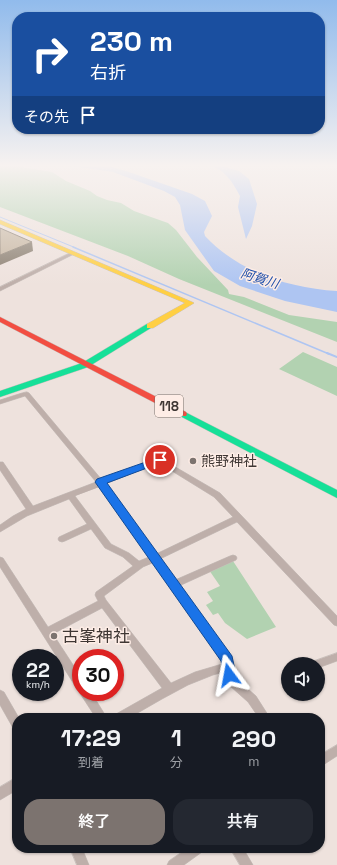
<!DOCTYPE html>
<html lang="ja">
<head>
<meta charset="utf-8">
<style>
  body { margin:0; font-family:"Space Grotesk","Noto Sans JP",sans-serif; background:#242831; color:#f1f3f6; height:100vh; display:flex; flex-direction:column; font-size:15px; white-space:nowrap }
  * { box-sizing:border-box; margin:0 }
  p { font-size:13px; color:#9ea1a6 }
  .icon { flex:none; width:22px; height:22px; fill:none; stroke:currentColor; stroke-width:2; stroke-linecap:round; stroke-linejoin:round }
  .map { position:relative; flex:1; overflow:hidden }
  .details { position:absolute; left:12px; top:713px; width:313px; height:140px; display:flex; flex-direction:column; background:#171b24; border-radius:16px; box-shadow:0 1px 3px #0004 }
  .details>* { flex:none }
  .top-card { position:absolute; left:12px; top:12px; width:313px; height:122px; border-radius:16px; box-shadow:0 1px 3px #0004; background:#1a4fa0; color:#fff; overflow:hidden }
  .fabs { position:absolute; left:281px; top:657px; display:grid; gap:8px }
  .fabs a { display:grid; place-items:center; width:44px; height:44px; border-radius:50%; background:#171b24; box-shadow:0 1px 3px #0004; font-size:20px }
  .speed { position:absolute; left:12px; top:649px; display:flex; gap:8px; font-size:20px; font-weight:700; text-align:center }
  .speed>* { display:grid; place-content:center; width:52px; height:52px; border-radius:50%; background:#171b24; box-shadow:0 1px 3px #0004; line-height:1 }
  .speed small { font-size:10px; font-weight:400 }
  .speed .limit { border:6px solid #d22; background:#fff; color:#111 }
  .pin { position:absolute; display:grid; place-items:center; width:34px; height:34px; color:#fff; margin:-17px; border:2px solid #fff; border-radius:50%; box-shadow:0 1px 4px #0007 }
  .me { position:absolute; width:44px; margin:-22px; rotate:347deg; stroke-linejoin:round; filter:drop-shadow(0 0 3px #0008) }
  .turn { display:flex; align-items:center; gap:14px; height:84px; padding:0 12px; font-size:18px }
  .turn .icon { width:52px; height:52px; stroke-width:2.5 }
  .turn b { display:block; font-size:28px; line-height:34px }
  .then { display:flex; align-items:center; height:38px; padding:0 12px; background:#0003; gap:8px; font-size:15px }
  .eta { display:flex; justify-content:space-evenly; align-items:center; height:68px; text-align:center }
  .eta b { font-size:24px; font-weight:600; line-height:28px }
  .button { display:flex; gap:8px; margin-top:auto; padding:8px 12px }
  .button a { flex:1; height:46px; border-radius:16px; background:#7c736f; color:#fff; font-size:16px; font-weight:600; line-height:46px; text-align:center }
  .button a+a { background:#242831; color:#f1f3f6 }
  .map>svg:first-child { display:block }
  .green { fill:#b2d2b1 }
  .water { fill:#aec5f2 }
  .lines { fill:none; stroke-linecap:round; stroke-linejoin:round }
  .stream-far2 { stroke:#aec5f2; stroke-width:1 }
  .stream-far1 { stroke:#aec5f2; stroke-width:1.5 }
  .stream { stroke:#aec5f2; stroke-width:2 }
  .street-casing { stroke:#c9c1bd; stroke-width:1 }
  .fast-casing { stroke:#c9c1bd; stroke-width:1 }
  .slow-casing { stroke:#c9c1bd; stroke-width:1 }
  .jam-casing { stroke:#c9c1bd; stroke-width:1 }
  .street { fill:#beafaa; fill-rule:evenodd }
  .fast { fill:#16e098; fill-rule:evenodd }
  .slow { fill:#ffcf43; fill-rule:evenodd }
  .jam { fill:#f24e42; fill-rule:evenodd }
  .shaded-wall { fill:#8b7f71 }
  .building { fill:#c7b6a2; stroke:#8b7f71 }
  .route { fill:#1a73e8; stroke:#114b97 }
  .poi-dot { fill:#7c736f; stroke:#feede6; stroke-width:1.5 }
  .labels { text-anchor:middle; stroke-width:3; stroke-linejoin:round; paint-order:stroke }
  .far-water-label { font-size:13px; font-style:italic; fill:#1b4daa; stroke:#feede6 }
  .shield { fill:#feede6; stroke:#786e69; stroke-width:1 }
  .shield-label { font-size:13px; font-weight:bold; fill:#3f3734 }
  .poi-label { font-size:14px; fill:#3f3734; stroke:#feede6; text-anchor:start }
  .near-poi-label { font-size:17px; fill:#3f3734; stroke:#feede6; text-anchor:start }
</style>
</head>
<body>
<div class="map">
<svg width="337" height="865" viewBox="0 0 337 865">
  <rect width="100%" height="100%" fill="#eee2dd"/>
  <path class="green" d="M0 164 52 172 66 181 90 191 97 196 107 200 121 203 134 211 168 223 176 230 197 257 228 290 229 294 244 297 289 315 337 322V342L179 279 128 256 0 207Z
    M303 352 337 367V396L279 369Z
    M233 561 276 627 247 639 225 623 218 613 213 615 206 605 213 601 207 592 220 586 209 570Z"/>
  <path class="water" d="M60 164H102L126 171 192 194 205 201 212 216 204 232 205 236C239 272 288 288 337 291V312L285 301 240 286 214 271 185 230 180 205 175 197 164 191 113 172Z
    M208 164H215L239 171 249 179 257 204 252 226 246 239 238 207 240 196C232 181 225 170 208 164Z"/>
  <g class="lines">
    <path class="stream-far2" d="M0 217 76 248"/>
    <path class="stream-far1" d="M73 247 329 354"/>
    <path class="stream" d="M327 353 337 357"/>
    <defs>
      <path id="street" d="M72 252 76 253 0 291V287Z
        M27 392 29 393 102 480 160 458 220 493 337 616V626L334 625 237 522 160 559 175 580 230 556 233 555 236 556 237 558 236 560 179 586 230 657 232 660V667L238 680 256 696 270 718H259L248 702 230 686 224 672 213 675 188 685 162 699 129 718H115L116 714 162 688 102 608 53 634 81 677V692H91L107 718H96L81 695 80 692 81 690 77 689 0 567V557L3 558 48 627 98 601 95 595 96 592 133 566 123 557 105 548 91 529 65 541 62 542 59 541 58 539 59 537 87 524 69 499 27 516 0 532V525L13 516 26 509 0 470V462H3L33 506 96 482 25 396 0 404V400L22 393ZM159 463 214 497 233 517 156 554 106 484ZM99 487 149 557 139 561 129 553 111 544 75 496ZM153 563 222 661V664L195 672 171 683 106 600 104 596 143 567Z
        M337 653V661L318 668V664H312L314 661Z
        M0 690 4 692 19 718H17V729L13 728 0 705Z
        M337 745V756L320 767V755Z
        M17 777V790L0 800V787Z
        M70 848H82L89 865H77Z
        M188 848H204L202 852 184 865H167L169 861Z
        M230 848H243L253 865H240Z"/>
      <path id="fast" d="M147 324H150L154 326 88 367 0 397V391L82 363Z
        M183 411 337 490V498L180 416 179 414 180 412Z"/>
      <path id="slow" d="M0 220 192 302 194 303 153 328H147V324L185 303 0 224Z"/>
      <path id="jam" d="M0 317 186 412 187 414 186 416H180L0 322Z"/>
    </defs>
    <use href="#street" class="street-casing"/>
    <use href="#fast" class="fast-casing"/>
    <use href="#slow" class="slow-casing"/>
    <use href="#jam" class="jam-casing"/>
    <use href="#street" class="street"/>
    <use href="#fast" class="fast"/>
    <use href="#slow" class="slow"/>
    <use href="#jam" class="jam"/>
  </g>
  <path class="shaded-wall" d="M32 242 33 251 0 265V255Z"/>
  <path class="building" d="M0 228 32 242 0 255Z"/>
  <linearGradient id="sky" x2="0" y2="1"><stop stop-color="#91bbec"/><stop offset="0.58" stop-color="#f7f2f0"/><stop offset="1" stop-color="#f7f2f0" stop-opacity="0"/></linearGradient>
  <rect width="337" height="285" fill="url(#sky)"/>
  <path class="route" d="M160 457 163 458 165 460 163 462 107 483 232 656 236 675 234 679 229 681 225 679 221 661 95 482 97 479Z"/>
  <g class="poi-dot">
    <circle cx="193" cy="461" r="4"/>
    <circle cx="54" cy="636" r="4"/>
  </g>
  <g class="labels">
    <g class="far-water-label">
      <text transform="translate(260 278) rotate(17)" y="5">阿賀川</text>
    </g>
    <rect class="shield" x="155" y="395" width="28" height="22" rx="3"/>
    <g class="shield-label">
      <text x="169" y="411">118</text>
    </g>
    <g class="poi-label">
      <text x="201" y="466">熊野神社</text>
    </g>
    <g class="near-poi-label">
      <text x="62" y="642">古峯神社</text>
    </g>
  </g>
</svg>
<div class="fabs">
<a><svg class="icon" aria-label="sound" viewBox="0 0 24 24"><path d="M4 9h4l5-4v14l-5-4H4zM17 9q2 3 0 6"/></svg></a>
</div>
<div class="speed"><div>22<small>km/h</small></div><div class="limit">30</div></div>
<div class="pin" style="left:160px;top:460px;background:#d93025"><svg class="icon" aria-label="arrive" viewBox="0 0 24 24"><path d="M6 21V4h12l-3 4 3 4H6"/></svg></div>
<svg class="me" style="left:229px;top:675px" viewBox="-20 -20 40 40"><path d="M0-17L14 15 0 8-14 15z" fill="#1a73e8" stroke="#fff" stroke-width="4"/></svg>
<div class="top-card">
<div class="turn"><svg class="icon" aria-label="right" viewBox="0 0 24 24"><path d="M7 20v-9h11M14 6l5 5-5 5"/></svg><div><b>230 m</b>右折</div></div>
<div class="then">その先<svg class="icon" aria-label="arrive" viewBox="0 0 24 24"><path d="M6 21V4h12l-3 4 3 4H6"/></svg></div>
</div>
<section class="details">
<div class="eta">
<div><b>17:29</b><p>到着</p></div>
<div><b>1</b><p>分</p></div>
<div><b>290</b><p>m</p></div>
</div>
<div class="button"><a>終了</a><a>共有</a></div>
</section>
</div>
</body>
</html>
